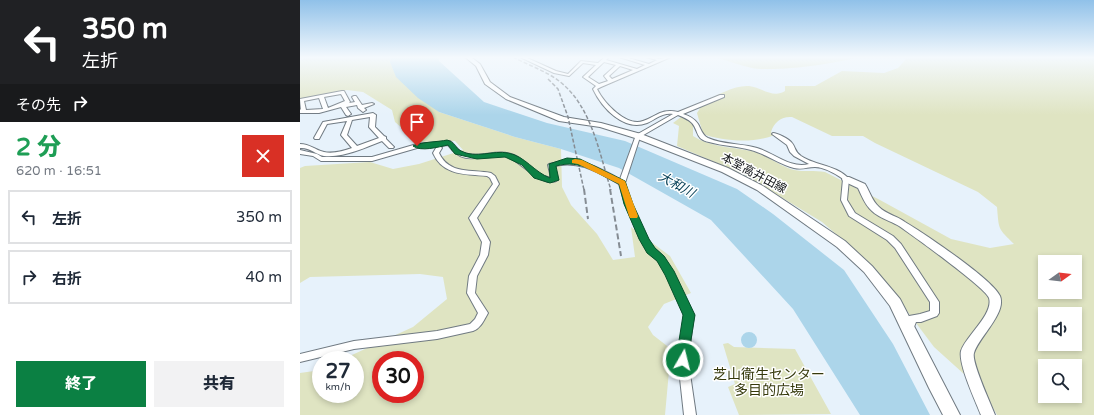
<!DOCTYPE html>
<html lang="ja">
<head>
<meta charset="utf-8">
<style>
  body { margin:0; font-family:"Varela Round","Noto Sans JP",sans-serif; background:#f2f2f3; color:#1f2937; height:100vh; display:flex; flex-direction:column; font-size:15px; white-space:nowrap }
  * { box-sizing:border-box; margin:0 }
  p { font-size:13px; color:#747a83 }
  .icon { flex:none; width:22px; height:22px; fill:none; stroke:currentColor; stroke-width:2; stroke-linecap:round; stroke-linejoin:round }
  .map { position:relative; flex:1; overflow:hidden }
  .panel { display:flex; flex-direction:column; background:#fff; width:300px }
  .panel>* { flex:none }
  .banner { background:#202124; color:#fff; overflow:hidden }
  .needle { width:26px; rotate:75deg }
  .fabs { position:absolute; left:738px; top:255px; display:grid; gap:8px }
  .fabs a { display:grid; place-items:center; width:44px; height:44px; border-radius:0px; background:#fff; box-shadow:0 2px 6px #0003; font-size:20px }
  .speed { position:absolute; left:12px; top:351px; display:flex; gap:8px; font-size:20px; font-weight:700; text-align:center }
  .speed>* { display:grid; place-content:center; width:52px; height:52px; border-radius:50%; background:#fff; box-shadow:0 2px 6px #0003; line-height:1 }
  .speed small { font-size:10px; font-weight:400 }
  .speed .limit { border:6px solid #d22; background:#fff; color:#111 }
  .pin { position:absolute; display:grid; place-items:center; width:34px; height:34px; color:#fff; margin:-41px -17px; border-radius:50% 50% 50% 0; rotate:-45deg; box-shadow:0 0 4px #0007 }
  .pin .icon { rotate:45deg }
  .me { position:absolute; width:44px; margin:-22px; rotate:8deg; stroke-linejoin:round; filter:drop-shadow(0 0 3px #0008) }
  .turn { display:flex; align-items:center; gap:14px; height:84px; padding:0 16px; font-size:18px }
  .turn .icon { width:52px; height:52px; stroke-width:2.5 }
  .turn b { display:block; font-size:28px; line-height:34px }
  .then { display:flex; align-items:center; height:38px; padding:0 16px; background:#0003; gap:8px; font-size:15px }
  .round { display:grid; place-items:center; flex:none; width:42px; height:42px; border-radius:0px; background:#f2f2f3 }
  .overview { display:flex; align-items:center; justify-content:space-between; height:68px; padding:0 16px }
  h1 { font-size:24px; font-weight:800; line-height:30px; color:#1e9e55 }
  .action { display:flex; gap:8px; margin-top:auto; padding:8px 16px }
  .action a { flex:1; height:46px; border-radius:0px; background:#0b8043; color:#fff; font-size:16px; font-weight:800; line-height:46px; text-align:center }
  .action a+a { background:#f2f2f3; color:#1f2937 }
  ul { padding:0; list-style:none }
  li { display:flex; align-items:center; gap:12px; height:54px; margin:0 8px 6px; padding:0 8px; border:2px solid #e0e1e3; border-radius:0px }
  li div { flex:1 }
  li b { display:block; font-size:15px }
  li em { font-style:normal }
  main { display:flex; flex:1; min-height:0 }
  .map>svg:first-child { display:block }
  .green { fill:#dfe4c2; fill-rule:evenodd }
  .water { fill:#acd5ea }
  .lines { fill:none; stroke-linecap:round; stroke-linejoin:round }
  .minor-casing { stroke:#707a82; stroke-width:2 }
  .tertiary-casing { stroke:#707a82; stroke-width:2 }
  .secondary-casing { stroke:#707a82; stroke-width:2 }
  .minor { fill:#fff; fill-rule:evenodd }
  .tertiary { fill:#fff; fill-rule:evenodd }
  .secondary { fill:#fff; fill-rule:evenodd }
  .rail-far1 { stroke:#858c93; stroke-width:1.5; stroke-dasharray:4 2; stroke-linecap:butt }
  .rail { stroke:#858c93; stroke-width:2; stroke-dasharray:6 3; stroke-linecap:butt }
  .route { fill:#0b8043; stroke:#07532c }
  .slow { fill:#f59e0b }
  .labels { text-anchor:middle; stroke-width:3; stroke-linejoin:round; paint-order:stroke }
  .street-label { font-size:12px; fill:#131619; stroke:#fff }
  .water-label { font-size:13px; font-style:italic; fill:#0a4258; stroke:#fff }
  .near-park-label { font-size:14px; fill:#363a0c; stroke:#fff }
</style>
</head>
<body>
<main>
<section class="panel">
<div class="banner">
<div class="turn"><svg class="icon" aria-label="left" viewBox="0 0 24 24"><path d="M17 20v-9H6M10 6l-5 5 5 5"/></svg><div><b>350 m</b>左折</div></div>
<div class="then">その先<svg class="icon" aria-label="right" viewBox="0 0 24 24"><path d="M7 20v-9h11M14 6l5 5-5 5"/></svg></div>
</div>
<div class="overview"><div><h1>2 分</h1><p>620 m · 16:51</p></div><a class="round" style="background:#d93025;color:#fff"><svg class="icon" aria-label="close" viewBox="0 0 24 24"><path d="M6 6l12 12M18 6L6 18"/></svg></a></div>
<ul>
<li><svg class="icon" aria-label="left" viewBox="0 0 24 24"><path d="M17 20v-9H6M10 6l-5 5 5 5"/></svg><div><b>左折</b></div><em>350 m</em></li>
<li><svg class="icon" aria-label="right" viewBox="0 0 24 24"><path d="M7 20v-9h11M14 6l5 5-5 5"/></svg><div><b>右折</b></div><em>40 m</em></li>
</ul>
<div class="action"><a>終了</a><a>共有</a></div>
</section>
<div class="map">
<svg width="794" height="415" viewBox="0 0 794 415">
  <rect width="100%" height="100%" fill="#e7f2fb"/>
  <path class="green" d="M10 57H90V62L139 112 215 137 261 149 262 187 271 205 297 234 313 260 335 257 331 227 370 256 391 293 364 304 348 327 353 335 371 349 365 415H0V373L21 370V394H55V360H41L113 327 147 299 143 277 120 274 10 277 0 283V168L5 166 70 162 93 169 119 164 163 150 155 141 118 142 95 122 92 110 63 92 47 90 0 100V60ZM81 360H115V394H81Z
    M413 57H558C535 64 476 72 452 68 439 65 426 60 413 57Z
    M615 57H794V415H697L685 393 634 347 574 267 522 222 445 175 377 146 379 126 373 123 381 117 387 119 393 125V136C410 147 432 147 451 151 466 154 479 166 494 170 503 172 515 170 525 172L580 200 651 239 690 248 714 244C698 228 699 231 697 207L678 192 575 143 563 136H532L492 117C482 116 474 122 471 132L474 135C454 144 422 141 403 134L397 113C400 109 401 105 405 101 418 95 434 85 449 86 461 87 473 99 485 91V86H515L542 71 584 73 598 68 606 59ZM745 262H775V292H745ZM745 314H775V344H745ZM745 366H775V396H745Z
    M428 343 434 347 495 349 531 414 439 415 428 387 435 384 423 344Z"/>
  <path class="water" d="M91 57H138L139 61 184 102 247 123 325 141 437 189 473 214 544 270 593 344 630 415H560L493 309 411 220 319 168 261 149 215 137 139 112 118 98 96 77 90 62Z
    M441 340a8 8 0 1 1 16 0a8 8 0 1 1-16 0Z"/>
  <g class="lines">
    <defs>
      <path id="minor" d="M220 57H225L256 71 268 74 281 61 298 63 305 57H309L306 60 337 69 345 65 319 57H325L349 64 357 60 346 57 361 59 366 57H371L301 87 297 89C304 103 326 127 343 121 357 116 362 108 378 112L420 95H424V97L383 114C389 116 394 118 398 124 401 129 402 135 408 138 423 145 441 143 457 148 474 153 490 169 509 164L494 156 490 152 487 145 472 134 473 133C477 133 489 139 492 143 496 148 494 151 501 156 516 166 537 165 549 179L547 200 555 213 593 236 601 244 639 302V313L637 316 621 322H616L612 332 609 333 606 332 604 329 609 316 620 314 630 311V302L595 248 587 240 549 216 541 200 543 179C536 174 524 167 515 167 507 167 503 170 494 168 479 164 466 154 451 150 437 146 423 146 409 142 395 139 399 131 392 123 388 119 383 117 378 115L340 137 325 183 331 204 348 239 354 248 364 257 373 272 394 315 388 360 396 415H384L378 360 384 315 366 274 358 261 348 252 340 239 325 204 319 184C297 172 280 160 254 166L258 180C244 190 221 162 208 157 186 150 166 171 148 145L140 146 142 148 139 153C149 175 172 169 191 173L195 176 199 184 177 218 190 242 188 255 177 276 175 293 188 313C184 320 181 328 173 331L137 339 54 349 0 362V354L54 341 137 331 170 324 175 319 178 313 167 293 169 276 180 255 182 242 169 218 193 184 190 178 187 176C166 174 143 176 133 153L136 148 135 146 117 148 72 161H21L13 156 0 154V150L17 154 22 157H72L117 144 150 141C155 144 157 151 164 153 180 159 196 148 214 155 227 161 236 176 251 178L248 165 249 164C279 156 294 165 320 179L336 135 373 114C363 112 356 119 347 123 324 132 302 108 293 89L296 86 283 77 296 65 283 63 269 76 254 73ZM304 62 316 65 304 76 308 81 299 84 288 77ZM320 66 333 70 312 79 309 76Z
        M42 91H44L50 102 49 103 55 102 52 97 54 96H56L62 105 72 103 74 104 64 108 66 110 63 112 58 108 57 105 46 107 51 114 48 116 46 115 41 107 19 113H0V109L1 110 0 99ZM41 94 45 101 28 108 24 97ZM19 98 23 109 6 110 4 101Z
        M73 113 76 115 75 127 84 136 86 137V139L94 147 93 148H89L82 141C64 148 43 158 24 156 15 154 9 147 0 148V144C10 144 15 150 24 152 33 154 43 151 52 148L41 135 47 121 27 124 19 139H15L14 138 23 122ZM70 117 69 127 79 138 57 146 47 135 52 120Z"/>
      <path id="tertiary" d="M543 177H549L565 184C570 192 572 201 579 207 586 214 597 216 605 222 625 234 692 279 700 296 707 313 678 338 674 353 671 362 691 404 695 415H681C676 402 658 364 661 351 665 337 694 314 689 298 686 288 612 235 599 226 591 221 579 218 572 211 565 205 562 196 558 188L543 181 542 179Z"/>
      <path id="secondary" d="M165 57H171L180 64 190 82 210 97 264 117 301 123 341 134 428 168 463 186 545 241 572 266 600 299 660 415H643L629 388 590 306 564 272 537 247 457 190 422 172 335 138 300 127 259 121 206 99 185 84 176 66Z"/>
    </defs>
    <use href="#minor" class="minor-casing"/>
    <use href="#tertiary" class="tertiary-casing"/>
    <use href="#secondary" class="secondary-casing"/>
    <use href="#minor" class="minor"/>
    <use href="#tertiary" class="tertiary"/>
    <use href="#secondary" class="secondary"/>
    <path class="rail-far1" d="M213 57C228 65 246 71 259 81 292 106 299 153 311 190
      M248 79 258 89 268 117 284 190"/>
    <path class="rail" d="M284 189 288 219
      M310 189 321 256"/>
  </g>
  <linearGradient id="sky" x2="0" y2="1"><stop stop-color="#90c1e9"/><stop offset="0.5" stop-color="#f4f9fd"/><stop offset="1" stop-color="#f4f9fd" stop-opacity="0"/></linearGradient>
  <rect width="794" height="115" fill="url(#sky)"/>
  <path class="route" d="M147 140C155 142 155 148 161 151 176 159 193 150 208 153 225 156 234 172 250 178L249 164 267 158 280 159 325 181 333 204 349 239 355 248 364 256 374 271 395 315 387 364 383 365 378 364 376 360 383 315 365 275 357 261 347 253 339 239 324 204 319 184C296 173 281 159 256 166L259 180 250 183 234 178 222 165 205 157 177 159 155 154 148 145C138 147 121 152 113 146 118 142 139 142 147 140Z"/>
  <path class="slow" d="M275 159 282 160 325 181 338 216 337 218H330L329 216 319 184 278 164 272 163V160Z"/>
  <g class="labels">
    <g class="street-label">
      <text transform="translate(454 173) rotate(28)" y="4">本堂高井田線</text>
    </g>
    <g class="water-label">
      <text transform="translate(377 184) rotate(29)" y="5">大和川</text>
    </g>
    <g class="near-park-label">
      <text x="469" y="379">芝山衛生センター<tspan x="469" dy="16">多目的広場</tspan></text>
    </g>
  </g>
</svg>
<div class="fabs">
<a><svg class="needle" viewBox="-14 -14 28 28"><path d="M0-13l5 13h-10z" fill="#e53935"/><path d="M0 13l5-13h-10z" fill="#747a83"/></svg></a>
<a><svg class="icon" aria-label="sound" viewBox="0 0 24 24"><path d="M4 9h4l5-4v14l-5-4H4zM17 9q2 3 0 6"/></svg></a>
<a><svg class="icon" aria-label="search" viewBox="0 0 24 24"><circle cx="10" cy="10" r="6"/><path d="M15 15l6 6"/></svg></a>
</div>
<div class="speed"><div>27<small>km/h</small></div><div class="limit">30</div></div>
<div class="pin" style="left:117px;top:146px;background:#d93025"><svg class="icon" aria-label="arrive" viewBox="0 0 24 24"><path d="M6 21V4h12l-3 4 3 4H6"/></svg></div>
<svg class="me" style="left:383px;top:360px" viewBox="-20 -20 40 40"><circle r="17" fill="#0b8043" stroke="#fff" stroke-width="3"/><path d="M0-11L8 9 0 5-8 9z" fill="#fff"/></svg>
</div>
</main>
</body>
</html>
